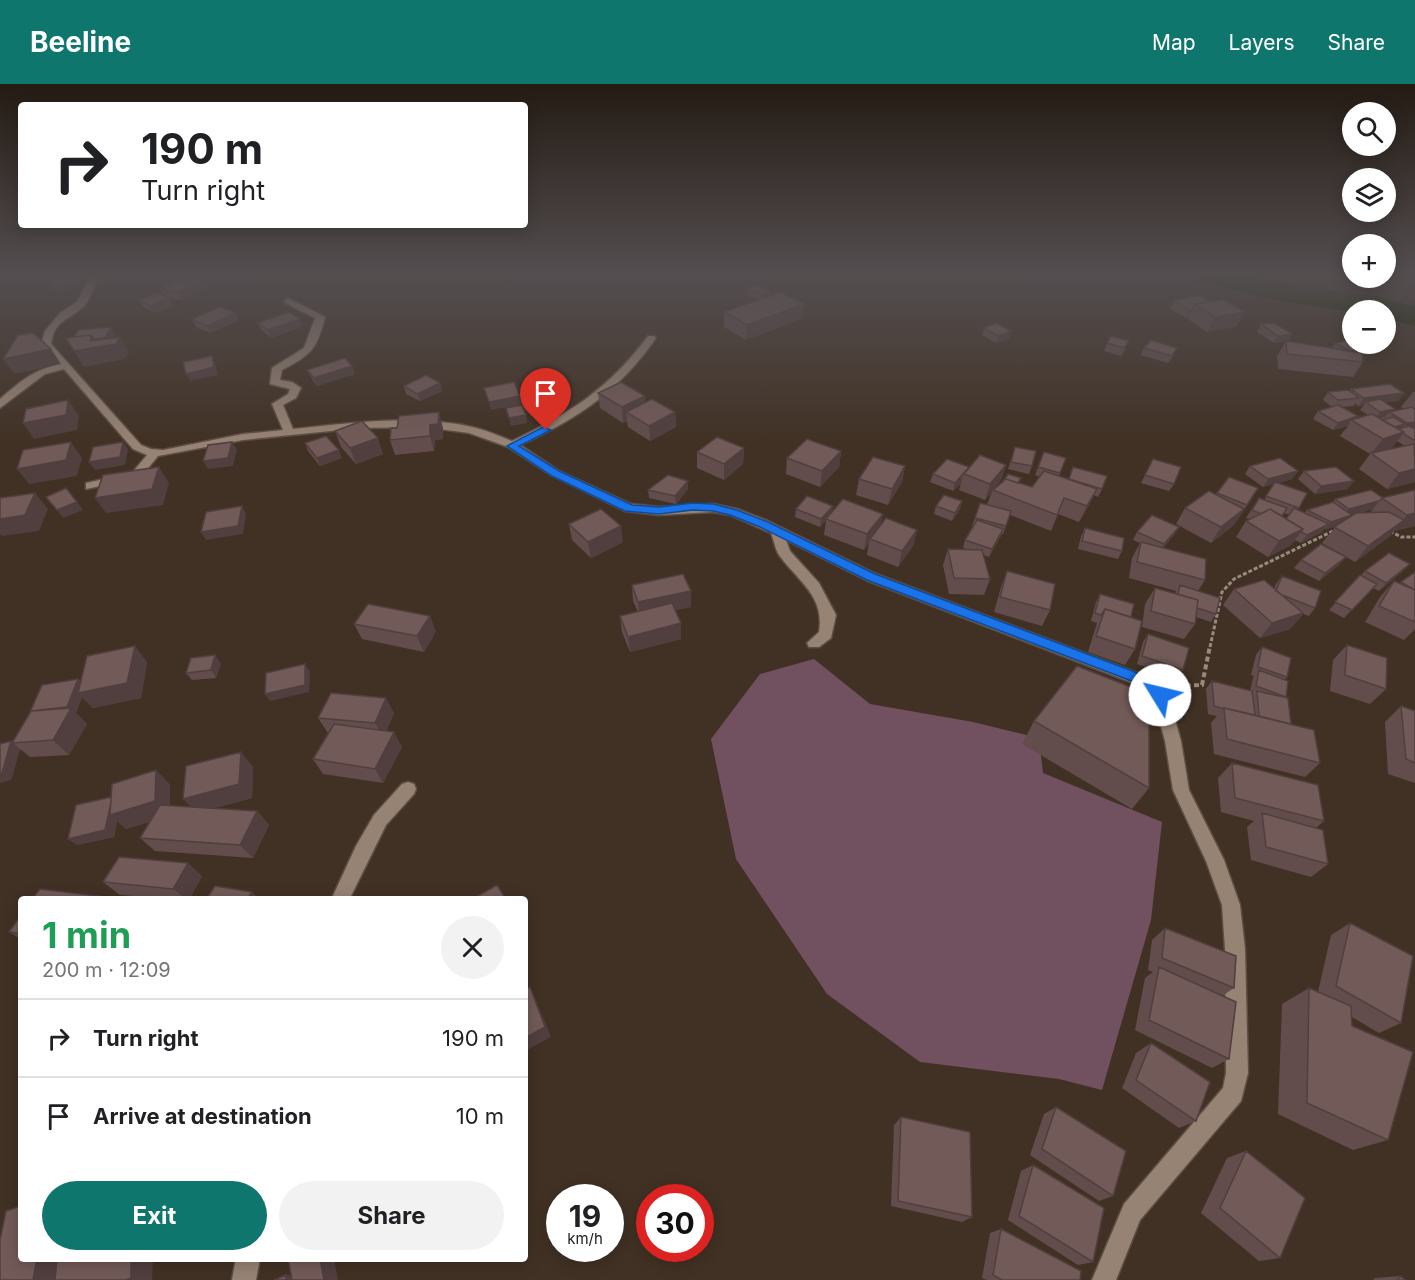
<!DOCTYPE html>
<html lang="en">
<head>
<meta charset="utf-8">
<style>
  body { margin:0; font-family:Inter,sans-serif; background:#f2f2f2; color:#202124; height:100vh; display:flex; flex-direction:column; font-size:22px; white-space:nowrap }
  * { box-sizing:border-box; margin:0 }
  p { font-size:20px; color:#757577 }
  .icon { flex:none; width:33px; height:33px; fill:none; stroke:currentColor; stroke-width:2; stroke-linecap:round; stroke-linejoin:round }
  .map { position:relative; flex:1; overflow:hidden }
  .details { position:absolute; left:18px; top:812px; width:510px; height:366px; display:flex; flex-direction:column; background:#fff; border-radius:6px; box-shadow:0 3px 15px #0003 }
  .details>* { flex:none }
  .top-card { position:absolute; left:18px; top:18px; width:510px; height:126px; border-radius:6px; box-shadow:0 3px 15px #0003; background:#fff; color:#202124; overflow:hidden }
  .controls { position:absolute; left:1342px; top:18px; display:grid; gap:12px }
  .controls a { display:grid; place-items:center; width:54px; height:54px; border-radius:50%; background:#fff; box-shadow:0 3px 15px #0003; font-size:30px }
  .speed { position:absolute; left:546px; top:1100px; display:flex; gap:12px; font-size:30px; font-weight:700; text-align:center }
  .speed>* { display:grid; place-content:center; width:78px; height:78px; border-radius:50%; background:#fff; box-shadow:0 3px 15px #0003; line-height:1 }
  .speed small { font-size:15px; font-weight:400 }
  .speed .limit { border:9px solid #d22; background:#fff; color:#111 }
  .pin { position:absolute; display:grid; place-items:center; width:51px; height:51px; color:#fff; margin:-62px -26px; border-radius:50% 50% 50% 0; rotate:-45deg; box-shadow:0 0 6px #0007 }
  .pin .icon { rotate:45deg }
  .me { position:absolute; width:66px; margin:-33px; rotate:306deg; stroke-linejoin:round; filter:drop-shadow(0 0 4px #0008) }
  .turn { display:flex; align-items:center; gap:21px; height:126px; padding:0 24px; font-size:27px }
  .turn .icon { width:78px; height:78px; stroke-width:2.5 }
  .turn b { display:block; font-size:42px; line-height:51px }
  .round { display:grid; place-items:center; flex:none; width:63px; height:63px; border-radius:32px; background:#f2f2f2 }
  .summary { display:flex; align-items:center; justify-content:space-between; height:102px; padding:0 24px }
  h1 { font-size:36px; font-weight:700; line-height:45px; color:#1e9e55 }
  .action { display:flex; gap:12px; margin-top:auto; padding:12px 24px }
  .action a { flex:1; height:69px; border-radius:36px; background:#0f766e; color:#fff; font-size:24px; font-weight:700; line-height:69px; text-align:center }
  .action a+a { background:#f2f2f2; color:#202124 }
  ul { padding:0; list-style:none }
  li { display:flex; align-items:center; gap:18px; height:78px; padding:0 24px; border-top:2px solid #e0e0e0 }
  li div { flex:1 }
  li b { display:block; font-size:22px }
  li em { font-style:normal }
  header { display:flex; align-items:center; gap:36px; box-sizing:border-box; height:84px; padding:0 30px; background:#0f766e; color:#fff }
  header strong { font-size:28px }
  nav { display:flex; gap:33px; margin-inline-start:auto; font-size:21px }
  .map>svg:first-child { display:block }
  .green { fill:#715160 }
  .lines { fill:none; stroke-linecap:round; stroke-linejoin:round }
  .river { fill:#172501; fill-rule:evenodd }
  .minor-casing { stroke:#5d4e43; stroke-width:3 }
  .path-far1 { stroke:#988a80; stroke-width:3; stroke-dasharray:4 2; stroke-linecap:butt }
  .path { stroke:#988a80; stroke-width:4; stroke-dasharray:5 3; stroke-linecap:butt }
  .minor { fill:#978374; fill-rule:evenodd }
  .wall { fill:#624d4c; fill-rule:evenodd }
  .shaded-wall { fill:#503f3e }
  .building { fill:#725a58; stroke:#503f3e; stroke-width:1.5 }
  .route { fill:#1a73e8; stroke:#114b97; stroke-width:1.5 }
</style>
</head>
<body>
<header>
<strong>Beeline</strong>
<nav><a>Map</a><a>Layers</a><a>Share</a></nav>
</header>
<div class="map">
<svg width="1415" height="1196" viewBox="0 0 1415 1196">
  <rect width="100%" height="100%" fill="#413124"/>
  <path class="green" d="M814 575 870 620 973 638 1039 654 1043 689 1162 738 1151 836 1102 1006 1059 995 920 978 827 910 736 775 711 655 760 590Z"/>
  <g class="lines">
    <path class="river" d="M1195 191H1249L1279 199 1375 212 1415 222V242L1386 235V226H1353V228L1279 217 1199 197Z"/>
    <defs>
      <path id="minor" d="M91 191H99C95 200 91 215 84 222 69 237 55 234 51 260L141 361 151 365 163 366 243 350 283 346 272 320 288 310 290 305 270 300 272 284 304 264 315 234 285 219 284 217 288 214 325 233C317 265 311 271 282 286L280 296 292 298 301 304 296 314 283 321 293 345C352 339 414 330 472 343 486 346 499 352 512 357 569 330 610 304 648 252H654L656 254C619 307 579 334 520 361L559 387 631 420 659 423 713 420 737 425 768 437 876 490 1156 596 1168 611 1181 657 1189 706 1224 776 1240 821 1245 865 1248 989 1241 1017 1140 1136 1116 1196H1092L1124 1120 1223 1004 1226 989 1225 865 1222 821 1206 777 1173 706 1165 657 1153 613 1146 604 866 496 786 456 790 467 819 499 836 531 831 554 819 563H809L807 559 819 548C825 512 798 497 779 471 775 465 774 456 771 449L730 431 713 428 659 431 625 427 551 391 508 363 469 349 424 343 360 344 243 356 158 372 140 394 86 405V399L132 389 147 371 133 365 64 285 45 290 0 324V315C21 297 32 287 59 280L41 261 45 247 60 229 77 218Z
        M408 698 414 700 416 705 414 710 386 741 350 814H332L356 762 374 731 402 700Z
        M236 1174H260L256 1196H232Z"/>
    </defs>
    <use href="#minor" class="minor-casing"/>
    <path class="path-far1" d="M1390 447 1401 453H1415
      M1210 563 1222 508 1234 495 1333 447"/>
    <path class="path" d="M1178 602 1202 601 1210 562"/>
    <use href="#minor" class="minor"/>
  </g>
  <path class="wall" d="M161 204H207L181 217 164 211Z
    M748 205 771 207 770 212 802 234 746 256 724 243V228L757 216 747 212Z
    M169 214 173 222 155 229 143 223 139 216Z
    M1174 217 1211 218 1244 228 1237 242 1207 248 1188 235 1189 233 1187 234 1170 225Z
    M235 229 238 236 211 249 196 243 192 235Z
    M300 235 303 242 271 254 261 246 258 239Z
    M1261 240 1292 250 1288 257 1332 264 1335 259 1379 262 1374 269 1362 271 1363 278 1353 293 1278 285 1277 272 1286 257 1274 259 1257 248Z
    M984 244 1011 247 1009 255 996 259 982 251Z
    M1107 259 1126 264 1121 272 1104 267Z
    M1144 264 1174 271 1168 279 1141 271Z
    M307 286 355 290 317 302 311 293Z
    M440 299 442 307 420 317 406 310 404 302Z
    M1351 305 1398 317 1384 318 1393 327 1403 325 1401 323 1413 308H1415V344H1413L1415 345V398L1387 405 1359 385 1370 370 1340 352 1348 342 1333 346 1313 335 1318 327 1332 323 1323 316 1328 308 1349 307ZM1355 319 1358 322 1364 321 1360 326 1368 331 1357 335 1341 323 1354 322ZM1397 357 1405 362 1381 367 1392 364Z
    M598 309 646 318 675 328 676 343 650 357 628 343 627 337 623 339 600 324Z
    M443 344V355L435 356 434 367 395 371 390 356Z
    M335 347 383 370 356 380 341 363Z
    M305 359 342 374 320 382 308 367Z
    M1015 363 1032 382 1029 390 1008 385Z
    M744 364 743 380 724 396 697 384V368Z
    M841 367 839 383 820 403 786 390 787 374Z
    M1044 368 1066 374 1059 392 1102 405 1098 413 1094 411 1089 421 1079 438 1058 430 1051 447 1010 431 1003 450H1002L989 473 983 471 990 495 984 511 949 510 943 481 948 465H967L963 464 965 456 974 442H972L975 434 987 421 992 407 985 416 959 406 961 399 953 407 930 398 933 390 969 383 1006 381 1001 396 994 404 1021 394 1019 399 1032 403 1040 393 1035 391Z
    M1153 375 1174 400 1169 407 1141 399Z
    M905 382 902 398 888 421 856 411 859 395Z
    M1250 382 1292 395 1278 399 1307 409 1298 426 1305 429 1307 426 1333 418 1335 415 1383 414 1415 406V442L1394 447 1390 452 1355 478 1322 459 1336 442 1324 445 1322 448 1301 459 1295 456 1291 461 1268 473 1236 453 1246 437 1250 435 1246 434 1259 414 1264 416 1274 400 1263 403 1245 390ZM1373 425 1370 429H1359ZM1284 429 1290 431 1286 435 1282 432Z
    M1304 387 1348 405 1315 410 1298 395Z
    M1229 393 1253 412 1234 441 1211 459 1176 440 1185 424 1216 410Z
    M688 397V405L676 420 649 414 648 406Z
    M962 417 960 425 952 437 934 430 936 422Z
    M796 425 832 428 883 430 880 442 917 446 913 462 898 483 867 471 869 459 864 466 824 451 826 436 820 443 795 433Z
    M569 440 623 458 591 474 572 456Z
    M1179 443 1174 451 1163 464 1205 496 1198 507 1216 530 1211 538 1196 533 1195 540 1184 555 1142 543 1145 520 1155 504 1175 510 1176 507 1129 494 1132 474 1140 459 1133 456 1137 448Z
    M1085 444 1122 467 1118 475 1078 465 1081 452Z
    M1346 473 1339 481 1319 497 1294 484 1301 476Z
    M1007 487 1050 526 1042 542 994 528 1001 503Z
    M1365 487 1402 488 1379 507 1373 504 1344 534 1329 526Z
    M1415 488V545L1404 556 1365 538 1380 513 1394 497 1400 499Z
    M1282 492 1315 524 1309 532 1303 530 1290 545 1260 554 1223 521 1234 505H1274L1276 500Z
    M632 501 691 523 675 526 681 555 630 568 622 548 620 532 638 528 633 517Z
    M1100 510 1131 533 1135 565 1125 581 1088 568 1097 539 1091 537 1096 518Z
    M354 540 436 547 424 568 362 555Z
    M1148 550 1183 586 1177 594 1137 580 1143 558Z
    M1347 561 1386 605 1370 620 1330 607 1333 576Z
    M1262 563 1287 593 1285 595 1286 613 1285 614 1291 640 1320 679 1305 693 1214 670 1211 639 1217 632 1208 630 1206 605 1212 597 1250 607 1253 594 1254 592 1251 591 1256 571Z
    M147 578 141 614 93 624 82 613 76 629 87 640 69 671 30 673 20 665 11 696V657L12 658 78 595 81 598Z
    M221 579 216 594 192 596 186 589Z
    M1401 622 1415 627V699L1388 690 1385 638Z
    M394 629 386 647 402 663 383 699 323 690 313 675 328 649 318 634Z
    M1034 637 1149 704 1132 725 1022 660Z
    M1232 679 1324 737 1316 744 1328 780 1311 793 1251 776 1247 743 1254 737 1221 728 1218 694Z
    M253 683 252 714 214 724 257 727 269 741 253 774 155 767 140 754 149 738 126 745 117 737 114 753 77 761 111 713 156 686 170 701V722L191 723Z
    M202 792 190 814H159L120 811 103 798Z
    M21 831V855L9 848Z
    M1350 839 1401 939 1379 949 1352 933V942L1388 1056 1353 1066 1278 1030 1282 920 1309 904 1318 908 1331 851Z
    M1165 844 1234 904 1222 912 1229 975 1212 984 1135 946 1145 894 1153 888 1148 886 1152 856Z
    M1151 959 1196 1037 1179 1044 1122 1004 1136 969Z
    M1056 1023 1113 1112 1099 1117 1030 1071 1044 1030Z
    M901 1033 972 1133 962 1138 891 1122 894 1041Z
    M1246 1067 1280 1174 1259 1177 1201 1129 1227 1074Z
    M1033 1081 1093 1178 1078 1181 1008 1136 1021 1087Z
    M1001 1145 1080 1196H987L982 1194 990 1149Z
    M1401 1192 1405 1196H1373L1375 1194Z"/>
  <path class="shaded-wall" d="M72 191H77L79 194 73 206 55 208 51 201Z
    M203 197 207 204 181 217 177 209Z
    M771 207 770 214 762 218V211Z
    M169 214 173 222 155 229 151 222Z
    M804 220 802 234 746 256 747 241Z
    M1190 226H1192L1189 233 1187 234Z
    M1244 228 1237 242 1207 248 1215 233Z
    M235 229 238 236 211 249 207 242Z
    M300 235 303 242 271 254 268 246Z
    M111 243 115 251 109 261 120 253 129 268 125 275 84 283 74 267 91 251Z
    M1011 247 1009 255 996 259 998 252Z
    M1292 250 1287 257 1274 259 1278 252Z
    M1379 262 1374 269 1345 275 1350 267Z
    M51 265 61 280 14 290 3 275Z
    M212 272 215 279 218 291 190 297 186 290Z
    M352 282 355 290 317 302 314 294Z
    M440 299 442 307 420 317 417 310Z
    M1404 309 1398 317 1369 320 1366 318 1364 321 1358 322 1364 314Z
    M520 312 522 320 491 326 489 318Z
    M645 312 646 328H626L627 337 623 339 622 323Z
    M68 316 79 332 77 346 34 355 23 339Z
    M1395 325 1391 330 1389 328 1385 333 1375 335 1380 328Z
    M439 328 443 344V355L435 356 434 367 430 352V341Z
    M675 328 676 343 650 357 649 342Z
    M526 331 527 339 511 342 509 334Z
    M1358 332 1354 338 1351 336 1348 342 1333 346 1338 339Z
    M1415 338V344L1402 347 1407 339Z
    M1405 340 1399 347 1387 345Z
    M1404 348 1392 364 1371 370 1383 355Z
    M378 354 383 370 356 380 350 364Z
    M71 358 82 374 77 392 29 400 17 385Z
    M123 358 128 365 125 381 95 386 89 378Z
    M232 358 237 366 233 382 208 385 203 377Z
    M744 364 743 380 724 396V380Z
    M339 366 342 374 320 382 317 374Z
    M841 367 839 383 820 403 822 387Z
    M1006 381 1001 396 985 416 990 400Z
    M905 382 902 398 888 421 892 405Z
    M159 383 169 399 163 421 106 429 95 414Z
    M1415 385V398L1387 405 1399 389Z
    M1298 387 1292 395 1263 403 1268 395Z
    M963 391 961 399 953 407 955 399Z
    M688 397V405L676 420 675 412Z
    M1354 397 1348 405 1315 410 1321 402Z
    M1097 405 1089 421 1079 438 1087 422Z
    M35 409 48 425 39 447 2 452 0 450V435Z
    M962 417 960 425 952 437 955 429Z
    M1379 417 1373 425 1343 433 1349 425Z
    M77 418 83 426 63 434 57 426Z
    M242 422 246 430 243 450 206 456 201 448Z
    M833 422 832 430 820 443 821 435Z
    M1244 425 1234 441 1211 459 1221 443Z
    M1415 429V442L1394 447 1390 452 1355 478 1368 462 1402 438 1407 431Z
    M883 430 879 446 870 455 869 459 864 466 867 450Z
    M1352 431 1346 439 1325 446 1331 438Z
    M1329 440 1322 448 1301 459 1307 451Z
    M621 442 623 458 591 474 588 458Z
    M1179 443 1174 451 1160 468 1164 460Z
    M1003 445 1000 453 989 473 992 465Z
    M1303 445 1291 461 1268 473 1279 457Z
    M917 446 913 462 898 483 902 467Z
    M1346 473 1339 481 1319 497 1325 489Z
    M1410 480 1402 488 1379 507 1386 499Z
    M691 507V523L640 534 638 518Z
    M1303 529 1290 545 1260 554 1272 539Z
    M430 532 436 547 424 568 417 552Z
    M681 539V555L630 568 628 553Z
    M135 562 147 578 141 614 93 624 82 613 76 629 87 640 69 671 53 656 38 636 78 595 86 603Z
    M215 571 221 579 216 594 211 586Z
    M305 580 310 588 309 608 270 617 265 610Z
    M386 614 394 629 384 654 375 639Z
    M394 648 402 663 383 699 375 685Z
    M11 657 20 665 11 696 0 699V690Z
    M241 668 253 683 252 714 197 729 183 715Z
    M156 686 170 701V731L126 745 117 737 114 753 77 761 68 755 112 712Z
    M257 727 269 741 253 774 240 761Z
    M188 779 202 792 190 814H185L173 805Z
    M252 808 258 814H248Z
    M530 903 535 914 551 953 525 967V954Z
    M37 1174H63L59 1196H33Z
    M131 1174H153L152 1196H126Z
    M320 1174H334L338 1196H324Z
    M286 1191 302 1193V1196H286Z"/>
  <path class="building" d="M56 191H72L68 199 51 201Z
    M187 192 203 197 177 209 161 204Z
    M756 201 771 207 762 211 748 205Z
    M781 208 804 220 747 241 724 228Z
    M157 209 169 214 151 222 139 216Z
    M1198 211 1211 218 1195 220 1192 226H1190L1174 217Z
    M1224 216 1244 228 1215 233 1195 220Z
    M220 223 235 229 207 242 192 235Z
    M289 228 300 235 268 246 258 239Z
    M996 239 1011 247 998 252 984 244Z
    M1274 239 1292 250 1278 252 1261 240Z
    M111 243 105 254 94 255 91 251 74 253 78 246Z
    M33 249 51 265 3 275 18 251Z
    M91 251V257L120 253 116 260 74 267 66 254Z
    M1111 252 1129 257 1124 264 1107 259Z
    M1353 255V260H1376L1379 262 1350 267 1335 259Z
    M1151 256 1177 264 1172 272 1144 264Z
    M1286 257 1362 269 1363 278 1287 270Z
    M212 272 214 283 186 290 183 278Z
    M345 274 352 282 314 294 307 286Z
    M426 291 440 299 417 310 404 302Z
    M514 298 520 312 489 318 484 304Z
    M621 298 645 312 622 323 598 309Z
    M1390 300 1404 309 1364 314 1351 305Z
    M1348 306 1359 314 1338 316 1328 308Z
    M652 315 675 328 649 342 626 328Z
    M1380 315 1395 325 1380 328 1366 318Z
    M68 316 66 331 23 339 26 325Z
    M522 321 526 331 509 334 506 324Z
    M1338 321 1358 332 1338 339 1318 327Z
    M1412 323 1415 326V338L1407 339 1389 328Z
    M439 328 438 340 430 341V352L390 356 391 344H397L399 332Z
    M1372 330 1404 348 1383 355 1351 336Z
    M1393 333 1405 340 1394 343 1382 336Z
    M362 337 378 354 350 364 335 347Z
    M1409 342 1415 345V357L1403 349 1404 348 1398 345Z
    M326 352 339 366 317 374 305 359Z
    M717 353 744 364 724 380 697 368Z
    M807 355 841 367 822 387 787 374Z
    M71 358 66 376 17 385 23 366Z
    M123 358 120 373 89 378 93 363Z
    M232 358 228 374 203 377 208 361Z
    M1414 360 1415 385 1399 389 1371 369Z
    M1015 363 1036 367 1032 382 1011 378Z
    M1044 368 1066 374 1060 389 1038 383Z
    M980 371 1006 381 990 400 964 390Z
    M873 373 905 382 892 405 859 395Z
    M1280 374 1298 387 1268 395 1250 382Z
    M947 375 969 383 955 399 933 390Z
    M1153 375 1181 383 1174 400 1145 391Z
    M159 383 152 405 95 414 103 391Z
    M1073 383 1107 392 1102 405 1069 395Z
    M1336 383 1354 397 1321 402 1304 387Z
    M1044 387 1097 405 1087 422 1064 414 1057 431 993 406 1006 395 1032 403Z
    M1008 390 1021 394 1018 399 1006 395 1004 396Z
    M668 391 688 397 675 412 648 406Z
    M1229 393 1258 404 1247 421 1217 409Z
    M1275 398 1307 409 1299 424 1266 412Z
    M66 404 77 418 57 426 46 413Z
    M1371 406 1383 414 1379 417 1349 425 1335 415Z
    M1415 406V429L1407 431 1382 414Z
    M1209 407 1244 425 1221 443 1185 424Z
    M35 409 25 431 0 435V414Z
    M944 411 962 417 955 429 936 422Z
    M807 412 833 422 821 435 796 425Z
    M1259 414 1287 424 1282 432 1270 425 1261 430 1252 426Z
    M843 415 883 430 867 450 826 435Z
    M1333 418 1352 431 1331 438 1307 426Z
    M980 419 1011 427 1006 442 975 434Z
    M242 422 238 442 201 448 206 428Z
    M1294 424 1329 440 1307 451 1301 448 1303 445 1286 435Z
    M601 425 621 442 588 458 569 440Z
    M1270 425 1303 445 1279 457 1246 437Z
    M1389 428 1404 436 1368 462 1334 443 1356 429Z
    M1152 431 1179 443 1164 460 1137 448Z
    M886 434 917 446 902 467 870 455Z
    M977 436 1003 445 992 465 965 456Z
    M1085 444 1124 454 1122 467 1082 457Z
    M1141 458 1206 475 1205 496 1137 478Z
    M1321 460 1346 473 1325 489 1301 476Z
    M948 465 982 466 990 495 954 494Z
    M1389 469 1410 480 1386 499 1365 487Z
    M1007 487 1055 500 1050 526 1000 513Z
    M1415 488V506L1401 498Z
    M683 490 691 507 638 518 632 501Z
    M1360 491 1377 500 1352 526 1335 518Z
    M1282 492 1321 507 1315 524 1282 511 1276 507Z
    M1264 496 1303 529 1272 539 1234 505Z
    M1394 497 1415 506V538L1379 522Z
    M1180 501 1220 514 1216 530 1197 524 1198 516 1178 510Z
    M1155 504 1198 516 1195 540 1151 527Z
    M1100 510 1134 520 1131 533 1105 525 1101 531 1095 529Z
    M672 519 681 539 628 553 620 532Z
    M368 520 430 532 417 552 354 540Z
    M1105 525 1142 537 1135 565 1096 552Z
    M1148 550 1189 564 1183 586 1142 572Z
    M1347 561 1387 574 1386 605 1345 591Z
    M135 562 127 599 78 609 87 572Z
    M1262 563 1291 574 1287 593 1258 583Z
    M215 571 211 586 186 589 191 574Z
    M305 580V601L265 610 266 589Z
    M1077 582 1149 610V704L1034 637Z
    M1259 586 1288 597 1286 613 1256 602Z
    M78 595 67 623 31 627 30 628 42 601Z
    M1212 597 1252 607 1255 631 1224 624V625L1214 622Z
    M1257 607 1288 614 1291 640 1259 632Z
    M331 609 386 614 375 639 318 634Z
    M1401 622 1415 627V679L1406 675Z
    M71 624 53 656 12 659 31 627Z
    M1224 624 1314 646 1320 679 1227 655Z
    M334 640 394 648 375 685 313 675Z
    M11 657 2 689 0 690V660Z
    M241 668 239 700 183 715 186 682Z
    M1232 679 1318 701 1324 737 1235 714Z
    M156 686 155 717 110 731 112 700Z
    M111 713V719L105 746 68 755 76 721Z
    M160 721 257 727 240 761 140 754Z
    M1262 729 1323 746 1328 780 1266 763Z
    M119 773 188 779 173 805 103 798Z
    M497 801 505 814H474Z
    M215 802 252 808 248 814H207Z
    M40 805 105 813 104 814H33Z
    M21 831V850L9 848Z
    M1350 839 1413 872 1401 939 1336 902Z
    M1165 844 1236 872 1234 904 1162 874Z
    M1159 883 1236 918 1229 975 1149 936Z
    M530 903 545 943 525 954V905Z
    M1309 904 1351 922 1352 942 1413 968 1388 1056 1307 1019Z
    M1151 959 1210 998 1196 1037 1136 996Z
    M1056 1023 1126 1067 1113 1112 1042 1065Z
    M901 1033 970 1048 972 1133 898 1117Z
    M1246 1067 1305 1114 1280 1174 1220 1124Z
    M1033 1081 1104 1124 1093 1178 1019 1132Z
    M21 1122V1174H37L33 1196H0V1156L6 1127Z
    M1001 1145 1081 1187 1080 1196H1002L993 1191Z
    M57 1174H131V1194L126 1196H55Z
    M288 1174H320L324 1196H292Z
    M286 1191V1196H274Z
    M1401 1192 1405 1196H1397Z"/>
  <linearGradient id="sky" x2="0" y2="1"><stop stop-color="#241b14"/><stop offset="0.53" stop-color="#544e50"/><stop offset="1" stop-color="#544e50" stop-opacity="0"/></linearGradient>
  <rect width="1415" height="359" fill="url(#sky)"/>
  <path class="route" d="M543 343 551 346 519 362 559 387 632 421 659 423 693 419 713 420 737 426 768 438 875 490 1151 594 1167 611 1160 616 1155 615 1142 601 867 496 760 443 730 431 713 427 693 426 659 430 625 427 552 392 507 362Z"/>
</svg>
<div class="controls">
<a><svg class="icon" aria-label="search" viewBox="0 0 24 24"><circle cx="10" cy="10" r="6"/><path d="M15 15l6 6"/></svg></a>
<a><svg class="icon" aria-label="layers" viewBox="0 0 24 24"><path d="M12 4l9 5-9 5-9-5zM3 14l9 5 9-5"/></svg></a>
<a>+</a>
<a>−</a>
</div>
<div class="speed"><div>19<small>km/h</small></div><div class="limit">30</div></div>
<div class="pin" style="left:546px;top:346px;background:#d93025"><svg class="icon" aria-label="arrive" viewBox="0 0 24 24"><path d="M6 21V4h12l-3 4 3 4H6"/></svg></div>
<svg class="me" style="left:1160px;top:611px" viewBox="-20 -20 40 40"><circle r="19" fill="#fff"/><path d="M0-13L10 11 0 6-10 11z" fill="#1a73e8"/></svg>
<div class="top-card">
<div class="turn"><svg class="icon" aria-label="right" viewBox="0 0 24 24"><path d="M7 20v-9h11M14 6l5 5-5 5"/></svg><div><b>190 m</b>Turn right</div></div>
</div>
<section class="details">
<div class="summary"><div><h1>1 min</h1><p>200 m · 12:09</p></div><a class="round"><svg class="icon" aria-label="close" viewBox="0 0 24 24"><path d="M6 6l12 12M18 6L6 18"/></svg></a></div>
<ul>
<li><svg class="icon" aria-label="right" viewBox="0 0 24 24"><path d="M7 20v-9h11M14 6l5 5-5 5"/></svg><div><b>Turn right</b></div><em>190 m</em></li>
<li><svg class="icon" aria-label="arrive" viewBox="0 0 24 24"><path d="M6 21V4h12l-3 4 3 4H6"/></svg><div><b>Arrive at destination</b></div><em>10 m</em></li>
</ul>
<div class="action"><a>Exit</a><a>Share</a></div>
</section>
</div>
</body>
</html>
